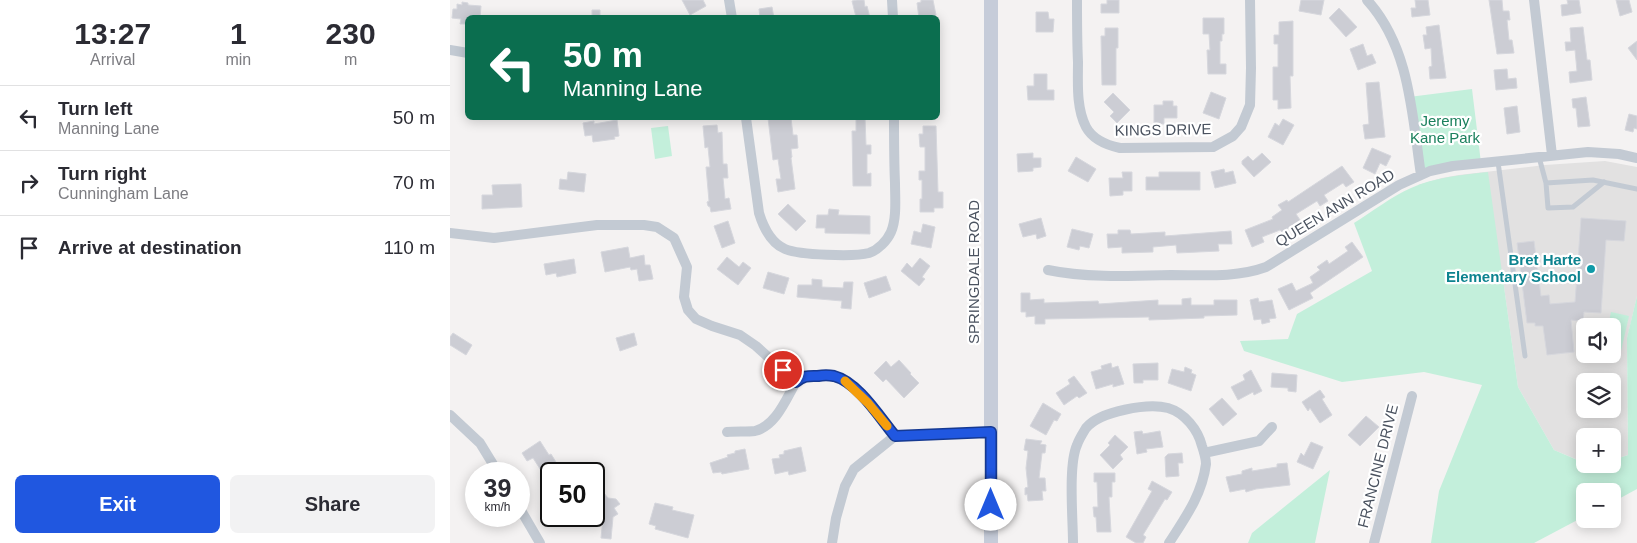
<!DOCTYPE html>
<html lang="en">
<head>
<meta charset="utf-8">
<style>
  body { margin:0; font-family:Arial,sans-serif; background:#f2f2f3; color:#2b2b33; height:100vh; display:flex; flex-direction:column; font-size:19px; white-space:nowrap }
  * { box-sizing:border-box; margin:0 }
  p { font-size:16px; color:#7c7c81 }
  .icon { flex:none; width:28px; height:28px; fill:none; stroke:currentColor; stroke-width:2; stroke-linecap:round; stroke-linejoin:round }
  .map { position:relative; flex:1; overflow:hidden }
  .sheet { display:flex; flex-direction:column; background:#fff; width:450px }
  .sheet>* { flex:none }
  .guide { position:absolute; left:15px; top:15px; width:475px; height:105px; border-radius:8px; box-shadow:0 2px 12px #0003; background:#0b6e4f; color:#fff; overflow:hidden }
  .fabs { position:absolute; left:1126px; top:318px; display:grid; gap:10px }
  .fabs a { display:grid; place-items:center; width:45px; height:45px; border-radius:8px; background:#fff; box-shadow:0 2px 12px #0003; font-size:25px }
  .speed { position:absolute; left:15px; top:462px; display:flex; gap:10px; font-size:25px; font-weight:700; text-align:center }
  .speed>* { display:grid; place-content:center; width:65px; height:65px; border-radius:50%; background:#fff; box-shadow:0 2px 12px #0003; line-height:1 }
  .speed small { font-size:12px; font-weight:400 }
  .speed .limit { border:2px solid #111; border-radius:8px; background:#fff; color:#111 }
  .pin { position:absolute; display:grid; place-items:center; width:42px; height:42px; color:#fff; margin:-21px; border:2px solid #fff; border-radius:50%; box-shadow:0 1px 5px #0007 }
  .me { position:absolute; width:55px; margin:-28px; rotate:0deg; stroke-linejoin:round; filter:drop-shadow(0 0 4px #0008) }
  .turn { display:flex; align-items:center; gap:18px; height:105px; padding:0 15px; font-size:22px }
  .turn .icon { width:65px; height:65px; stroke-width:2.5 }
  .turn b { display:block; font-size:35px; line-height:42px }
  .eta { display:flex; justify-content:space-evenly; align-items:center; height:85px; text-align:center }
  .eta b { font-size:30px; font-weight:800; line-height:35px }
  .action { display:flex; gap:10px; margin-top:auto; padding:10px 15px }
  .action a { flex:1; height:58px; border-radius:8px; background:#2057e0; color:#fff; font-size:20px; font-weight:800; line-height:58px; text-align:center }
  .action a+a { background:#f2f2f3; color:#2b2b33 }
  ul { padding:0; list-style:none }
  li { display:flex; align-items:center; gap:15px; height:65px; padding:0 15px; border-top:1px solid #e1e1e2 }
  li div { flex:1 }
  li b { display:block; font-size:19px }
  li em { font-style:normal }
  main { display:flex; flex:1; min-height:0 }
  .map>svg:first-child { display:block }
  .education { fill:#e2e1e1; fill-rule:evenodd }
  .green { fill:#c3efdb }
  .building { fill:#cccdd4; stroke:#d6d7dd }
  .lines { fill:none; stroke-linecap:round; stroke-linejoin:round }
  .lane { stroke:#c3cad3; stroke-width:5 }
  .street { stroke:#c3cad3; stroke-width:10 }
  .secondary { stroke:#c6ccd9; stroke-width:14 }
  .route-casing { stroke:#153992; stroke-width:12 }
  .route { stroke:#2057e0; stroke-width:9 }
  .slow { stroke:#f59e0b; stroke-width:9 }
  .culture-dot { fill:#0f9aa8; stroke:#fff; stroke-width:2 }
  .labels { text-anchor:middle; stroke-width:4.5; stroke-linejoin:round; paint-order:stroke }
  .park-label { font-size:15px; fill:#1b805d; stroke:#fff }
  .street-label { font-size:15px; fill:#4a525f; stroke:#fff }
  .culture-label { font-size:15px; font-weight:bold; fill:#0d838f; stroke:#fff; text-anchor:end }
</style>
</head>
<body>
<main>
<section class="sheet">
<div class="eta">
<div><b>13:27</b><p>Arrival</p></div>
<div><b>1</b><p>min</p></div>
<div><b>230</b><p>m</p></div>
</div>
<ul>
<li><svg class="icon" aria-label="left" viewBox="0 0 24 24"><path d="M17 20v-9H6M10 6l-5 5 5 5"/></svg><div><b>Turn left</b><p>Manning Lane</p></div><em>50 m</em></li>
<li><svg class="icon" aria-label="right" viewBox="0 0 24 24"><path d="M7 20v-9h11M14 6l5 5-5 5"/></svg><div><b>Turn right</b><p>Cunningham Lane</p></div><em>70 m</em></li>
<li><svg class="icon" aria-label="arrive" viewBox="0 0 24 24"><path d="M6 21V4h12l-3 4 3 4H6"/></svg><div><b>Arrive at destination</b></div><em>110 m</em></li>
</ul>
<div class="action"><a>Exit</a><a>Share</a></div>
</section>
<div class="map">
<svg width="1187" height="543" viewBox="0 0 1187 543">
  <rect width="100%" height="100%" fill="#f4f2f2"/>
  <path class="education" d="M1155 161 1187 167V296L1177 339 1178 455 1163 460 1162 436H1135V463L1104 450 1068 387 1054 287 968 185 992 178 1009 175 1095 165ZM1135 326H1162V354H1135ZM1135 381H1162V409H1135Z"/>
  <path class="green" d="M1022 89 1031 163 971 175 959 97Z
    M218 126 222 156 205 159 201 128Z
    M1038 172 1068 387 1104 450 1144 467 1153 464H1162L1163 460 1178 455 1177 338 1187 296V489L1163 502 1162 491H1135V516L1084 543H981L989 491 1032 385 974 372 892 382 794 351 790 341 838 339 847 314 922 271 904 223C923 211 941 197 961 188 985 177 1012 175 1038 172Z
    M1161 312 1179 316 1171 351 1163 349 1162 326H1158Z
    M880 470 865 543H798L802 533Z"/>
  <path class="building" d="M232 0H253L256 6 240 15Z
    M407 0H414L415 7 417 6 420 18 406 17 402 1Z
    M471 0H483L486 15 469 18 467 3 471 2Z
    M657 0H669V13H651V4H657Z
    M851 0H874L871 15 849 11Z
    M965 0H978L980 15 962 17 961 8H966Z
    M1039 0H1052L1053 11H1059L1060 20H1057L1059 40H1062L1064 53 1047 54Z
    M1117 0H1129L1131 13 1112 16 1111 5 1118 4Z
    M1166 0H1179L1182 12 1170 16Z
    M12 2 18 3V5L31 6 30 18H18V24H10L11 19 2 18 3 9H7V4L12 5Z
    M322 7 324 18H310L309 9Z
    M889 8 907 27 896 37 879 18Z
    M142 10H150V18H142Z
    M586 12H598L599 19H604L603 32H586Z
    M753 18H774V34H772V41H770V64H776V74H758L757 50H760L759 34H753Z
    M843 21V76H840L841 108 828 109V100H823V67H828V44H824V35H829V22Z
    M989 25 996 78 980 79 979 67 982 66 981 48 975 49 973 35H977L976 27Z
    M1133 27 1137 60H1140L1142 80 1120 83 1119 72 1127 71 1125 50 1116 51 1115 42H1121L1120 28Z
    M655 28H668V48H666V85H652L651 36H655Z
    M1187 41V60L1178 48Z
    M913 44 917 56 922 54 926 63 908 70 900 49Z
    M1057 69 1058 79 1066 78 1067 88 1046 90 1044 70Z
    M584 74H597V90H604V100H578L577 86H584Z
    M929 82 935 137 915 139 913 125 919 124 916 83Z
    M761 92 776 98 769 119 753 113Z
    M663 93 680 110 667 123 660 116 664 112 654 102Z
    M1136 97 1140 126 1128 127 1126 108H1123L1122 99Z
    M713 101H723V106H727V118H714V124H704V105H713Z
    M1067 106 1070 132 1057 134 1054 108Z
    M1179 114 1187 116V129L1184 128 1183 132 1175 130Z
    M318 118H341L343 135H347L348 148 341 149 342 157 341 158 345 189 328 192 326 179H331L328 159 323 160Z
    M406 118H415L416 145H421V154H417V174L421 173V186H403L402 131H406Z
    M833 119 844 125 833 145 818 137 825 123 829 126Z
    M167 120 169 136 164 137 165 139 143 142 142 135 135 136 133 123 144 121V124Z
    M267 125 268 133 272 132 273 164H277L278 178H273L275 199 279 198 281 209 261 212 260 207 258 206 257 202 259 201 256 167H260L258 147 255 148 253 126Z
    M473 126H486L488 192H493V208H484V212H470V199H472V180H469V171H475V147H470L469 134H473Z
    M922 148 941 156 936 166 930 163 925 174 913 168Z
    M583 153V158H591V167L583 168V171L568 172 567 154Z
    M812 153 821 162 804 177 792 164V161L798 156 803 161Z
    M626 157 646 169 638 182 618 171Z
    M892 166 904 182 896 187 893 183 874 195 878 201 870 206 867 201 846 214 850 220 832 232 830 230 812 237 814 242 802 247 795 230 823 219 822 217 832 210 828 205 837 200 838 202Z
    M774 169 775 173 783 171 786 183 765 188 761 172Z
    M118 172 136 174 134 192 109 189 110 179 117 180Z
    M672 172H682V191H673V195L660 196 659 178H673Z
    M709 172H750V190H696V177H709Z
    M71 184 72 207 32 209V195H43L42 185Z
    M338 204 356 221 346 231 328 214Z
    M379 209 389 210 388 215 420 216V234L375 233V228H366L367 215H378Z
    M591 218 596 236 587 239 586 234 573 237 569 224Z
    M1131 218 1176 221 1174 241 1156 240 1151 313 1134 312 1133 321 1121 320 1124 352 1097 355 1093 326H1085V323H1077L1067 243 1084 241 1091 296 1099 295 1100 304 1125 302Z
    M278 221 285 243 272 248 264 226Z
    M473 224 485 227 481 248 461 244 464 231 471 233Z
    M622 229 643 234 639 248 630 246 629 250 617 247Z
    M668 230H680L681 234 715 232V236L781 231 782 244H768L769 251 727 253 726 245 703 247V252L672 253V247L658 248 657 234H668Z
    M902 242 913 257 860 293 863 298 839 310 828 289 842 283 846 291 863 283 860 277 870 270 867 267 877 260 879 264 898 251 895 247Z
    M178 247 180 258 194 255 195 265H200L203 279 189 281 187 269 181 270 180 267 155 272 151 252Z
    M277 257 289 267 293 262 301 268 288 285 267 269Z
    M470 258 480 266 472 277 475 279 469 286 451 271 457 263 462 268Z
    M124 259 126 273 107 277 106 273 96 275 94 264Z
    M318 272 339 278 334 294 313 288Z
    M436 276 441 290 419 298 414 283Z
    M362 279 372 280V287L393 288 394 282H403L401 309 391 308 392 301 347 297 348 285H362Z
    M571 293H580V300L594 299V303L648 301 649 304 708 300V305H732V299L741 298V305H764V300H787V315L754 316V318L699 320V317L595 319V324H585V316L576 317V312H571Z
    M808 298 809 302 822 300 826 318 819 319 820 322 812 324 811 319 804 320 800 300Z
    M3 333 22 345 16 355 0 345V337Z
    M184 333 187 345 170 351 166 338Z
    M449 360 461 373 460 374 469 383 454 398 436 379 433 382 424 373 436 361 441 367Z
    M661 363 662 368 668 366 674 384 663 387V384L646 389 641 372 652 369 651 366Z
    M708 363V380H693V383H684L683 364Z
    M735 367 742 370 741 373 746 375 741 391 718 383 722 369 734 372Z
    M801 370 812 391 804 395 803 392 788 400 781 387 795 380 793 375Z
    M822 373 847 375 846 392 838 391V388L821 387Z
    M624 376 637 393 629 398 627 396 614 405 606 393 620 384 618 380Z
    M870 390 875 397 872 399 882 415 870 423 860 408 858 411 852 402Z
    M772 398 787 414 773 426 759 409Z
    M593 403 611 414 607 421 604 420 596 435 580 426Z
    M916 416 929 427 910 446 898 435Z
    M692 431 693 434 710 431 713 447 696 449 697 452 687 454 684 432Z
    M665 435 678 447 670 455 673 459 663 469 650 455 660 445 658 443Z
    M576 439 592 441 590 444 596 445 595 453H592L589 478H595L596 491H592L593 500 578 501 577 494 575 495V488L578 487 576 468 578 451 574 450Z
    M90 441 99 455 101 454 109 467 103 470 105 474H101V486L83 458 77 461 72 453Z
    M861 442 873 447 863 469 847 462 851 453 854 456Z
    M351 447 356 471 339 475 338 471 325 474 322 459 330 458 329 455 334 454V451Z
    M295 449 299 469 272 474 271 472 263 473 260 463 278 457 277 455 285 453V451Z
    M732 453 733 463H728L729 476 716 477 715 457 718 454Z
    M837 463 840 485 806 489 796 492 795 489 780 492 776 477 792 474V471L802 468V471L827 467V464Z
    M644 473H665V482H662V497H659L661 532H647L646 517H644L643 507H648L647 482H644Z
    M702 481 722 492 717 500 715 499 693 535 696 537 693 543H686L676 537 702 491 698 489Z
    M144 486 151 496 154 493 158 498 166 499 170 504 164 508 168 514 163 517 161 539 151 538 153 517H149L147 514H144Z
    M205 503 223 507 222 510 244 515 238 538 205 529 206 526 199 524Z"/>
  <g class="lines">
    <path class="lane" d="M1089 157 1096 183 1098 208 1123 207 1154 182
      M1048 162 1075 356
      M1096 183 1143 180 1187 189"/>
    <path class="street" d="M279 0 282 18
      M442 0 443 18
      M627 0C627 21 627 41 628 62 628 82 626 108 636 127 643 140 656 145 670 148L763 147 783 136 791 127 800 105 801 68 800 0
      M917 0C960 47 962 115 971 175
      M1084 0 1102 155
      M0 50 18 53
      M296 118 309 213C313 226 321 243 335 249 349 255 404 257 419 253 428 250 437 241 441 232 447 218 445 198 445 183 444 161 444 139 444 118
      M0 233 44 238 147 225H194L207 227 224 238 237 267 234 297 238 310 246 319 262 326 290 335 306 346 346 382 353 376C363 376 375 374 384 376 408 383 430 417 445 436
      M598 270C636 278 681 276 721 275 752 275 786 278 816 267L949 185 980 171 1003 166 1138 152 1169 154 1187 158
      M0 415 30 443 49 474
      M277 432C286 431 296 432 305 431 326 426 336 399 346 382
      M754 453 809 441 822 427
      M69 507 90 543
      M382 543 386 518 395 486 404 469 445 436 541 432
      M623 543C623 519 618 465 627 445 629 439 633 433 636 428 650 411 698 403 718 408 735 413 748 430 752 446 754 452 756 459 756 464 752 495 735 518 719 543
      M924 543 962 396"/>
    <path class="secondary" d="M541 0V543"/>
  </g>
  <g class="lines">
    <defs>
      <path id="route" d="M333 370 346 382C354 375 359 376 368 376 373 375 379 375 384 376 408 382 430 418 445 436L541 432V505"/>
    </defs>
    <use href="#route" class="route-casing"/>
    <use href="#route" class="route"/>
    <path class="slow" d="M395 381 418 403 437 426"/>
  </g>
  <circle class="culture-dot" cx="1141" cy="269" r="5"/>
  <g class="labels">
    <g class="park-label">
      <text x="995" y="126">Jeremy<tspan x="995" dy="17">Kane Park</tspan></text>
    </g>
    <g class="street-label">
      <text transform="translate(713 130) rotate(-1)" y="5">KINGS DRIVE</text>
      <text transform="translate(885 208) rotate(-31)" y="5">QUEEN ANN ROAD</text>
      <text transform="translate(524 272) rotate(-90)" y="5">SPRINGDALE ROAD</text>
      <text transform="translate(928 466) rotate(-76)" y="5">FRANCINE DRIVE</text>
    </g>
    <g class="culture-label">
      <text x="1131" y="265">Bret Harte<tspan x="1131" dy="17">Elementary School</tspan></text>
    </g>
  </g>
</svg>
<div class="fabs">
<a><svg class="icon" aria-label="sound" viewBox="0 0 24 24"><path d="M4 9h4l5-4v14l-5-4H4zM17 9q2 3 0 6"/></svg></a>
<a><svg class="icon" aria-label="layers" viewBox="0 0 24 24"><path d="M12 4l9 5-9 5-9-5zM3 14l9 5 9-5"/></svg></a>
<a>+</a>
<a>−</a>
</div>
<div class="speed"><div>39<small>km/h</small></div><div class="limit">50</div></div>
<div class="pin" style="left:333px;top:370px;background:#d93025"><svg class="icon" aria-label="arrive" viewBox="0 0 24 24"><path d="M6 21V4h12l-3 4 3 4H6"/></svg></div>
<svg class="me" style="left:541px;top:505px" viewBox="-20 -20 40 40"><circle r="19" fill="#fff"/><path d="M0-13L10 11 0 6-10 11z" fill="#2057e0"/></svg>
<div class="guide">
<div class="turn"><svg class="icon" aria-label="left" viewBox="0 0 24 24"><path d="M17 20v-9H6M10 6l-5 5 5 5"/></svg><div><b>50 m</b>Manning Lane</div></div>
</div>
</div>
</main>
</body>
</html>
